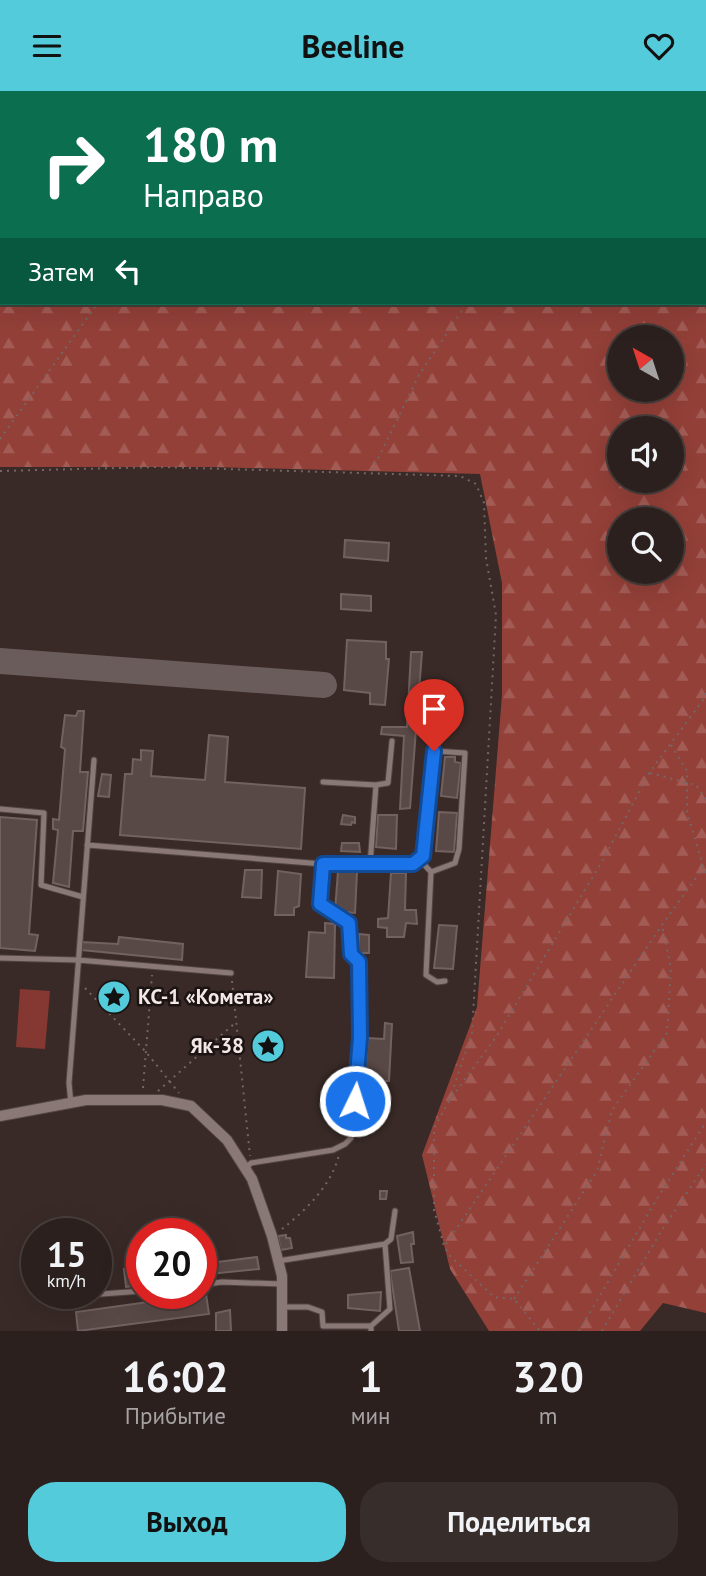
<!DOCTYPE html>
<html lang="ru">
<head>
<meta charset="utf-8">
<style>
  body { margin:0; font-family:"PT Sans",sans-serif; background:#372d2a; color:#f1f3f6; height:100vh; display:flex; flex-direction:column; font-size:26px; white-space:nowrap }
  * { box-sizing:border-box; margin:0 }
  p { font-size:23px; color:#a6a3a4 }
  .icon { flex:none; width:38px; height:38px; fill:none; stroke:currentColor; stroke-width:2; stroke-linecap:round; stroke-linejoin:round }
  .map { position:relative; height:1240px; overflow:hidden }
  .panel { display:flex; flex-direction:column; background:#2b201d; flex:1 }
  .panel>* { flex:none }
  .banner { position:absolute; left:0px; top:0px; width:707px; height:214px; box-shadow:0 7px 28px #0002,0 0 0 2px #473e3b; background:#0b6e4f; color:#fff; overflow:hidden }
  .needle { width:46px; rotate:321deg }
  .buttons { position:absolute; left:607px; top:234px; display:grid; gap:14px }
  .buttons a { display:grid; place-items:center; width:77px; height:77px; border-radius:50%; background:#2b201d; box-shadow:0 7px 28px #0002,0 0 0 2px #473e3b; font-size:35px }
  .speed { position:absolute; left:21px; top:1127px; display:flex; gap:14px; font-size:35px; font-weight:700; text-align:center }
  .speed>* { display:grid; place-content:center; width:91px; height:91px; border-radius:50%; background:#2b201d; box-shadow:0 7px 28px #0002,0 0 0 2px #473e3b; line-height:1 }
  .speed small { font-size:18px; font-weight:400 }
  .speed .limit { border:10px solid #d22; background:#fff; color:#111 }
  .pin { position:absolute; display:grid; place-items:center; width:60px; height:60px; color:#fff; margin:-72px -30px; border-radius:50% 50% 50% 0; rotate:-45deg; box-shadow:0 0 7px #0007 }
  .pin .icon { rotate:45deg }
  .me { position:absolute; width:77px; margin:-38px; rotate:4deg; stroke-linejoin:round; filter:drop-shadow(0 0 5px #0008) }
  .turn { display:flex; align-items:center; gap:24px; height:147px; padding:0 28px; font-size:32px }
  .turn .icon { width:91px; height:91px; stroke-width:2.5 }
  .turn b { display:block; font-size:49px; line-height:60px }
  .then { display:flex; align-items:center; height:66px; padding:0 28px; background:#0003; gap:14px; font-size:26px }
  .eta { display:flex; justify-content:space-evenly; align-items:center; height:119px; text-align:center }
  .eta b { font-size:42px; font-weight:700; line-height:49px }
  .button { display:flex; gap:14px; margin-top:auto; padding:14px 28px }
  .button a { flex:1; height:80px; border-radius:28px; background:#53cbdb; color:#111; font-size:28px; font-weight:700; line-height:80px; text-align:center }
  .button a+a { background:#372d2a; color:#f1f3f6 }
  header { display:flex; justify-content:space-between; align-items:center; height:91px; padding:0 28px; background:#53cbdb; color:#111; font-size:32px; font-weight:700 }
  .map>svg:first-child { display:block }
  .forest { fill:url(#forest-firs); fill-rule:evenodd }
  .garden { fill:#853831 }
  .lines { fill:none; stroke-linecap:round; stroke-linejoin:round }
  .taxiway { stroke:#6a5c5a; stroke-width:26 }
  .building { fill:#594946; stroke:#72615f; stroke-width:2 }
  .lane-casing { stroke:#524543; stroke-width:7 }
  .street-casing { stroke:#524543; stroke-width:12 }
  .secondary-casing { stroke:#524543; stroke-width:18 }
  .path { stroke:#746664; stroke-width:2; stroke-dasharray:2 5; stroke-linecap:butt }
  .lane { stroke:#8a7876; stroke-width:5 }
  .street { stroke:#8a7876; stroke-width:10 }
  .secondary { stroke:#8a7876; stroke-width:16 }
  .route-casing { stroke:#114b97; stroke-width:18 }
  .route { stroke:#1a73e8; stroke-width:12 }
  .labels { text-anchor:middle; stroke-width:5; stroke-linejoin:round; paint-order:stroke }
  .poi-label { font-size:21px; font-weight:bold; fill:#f2e8e6; stroke:#1b1413; text-anchor:start }
</style>
</head>
<body>
<header><svg class="icon" aria-label="menu" viewBox="0 0 24 24"><path d="M4 6h16M4 12h16M4 18h16"/></svg>Beeline<svg class="icon" aria-label="heart" viewBox="0 0 24 24"><path d="M12 20l-8-8c-3-5 5-10 8-4 3-6 11-1 8 4z"/></svg></header>
<div class="map">
<svg width="706" height="1240" viewBox="0 0 706 1240">
  <defs>
    <pattern id="forest-firs" width="22" height="20" patternUnits="userSpaceOnUse" patternTransform="scale(1.75)"><rect width="22" height="20" fill="#934038"/><path d="M5 1l3.5 6h-7zM16 11l3.5 6h-7z" fill="#a35c55"/></pattern>
  </defs>
  <rect width="100%" height="100%" fill="#392a27"/>
  <path class="forest" d="M0 0 628 2H2V212H705L706 88V1222L663 1212 640 1240H489L450 1178 422 1064 477 916 502 604V492L480 383 211 376H0ZM620 247H672V299H620ZM620 338H672V390H620ZM620 429H672V481H620Z"/>
  <path class="garden" d="M20 898 50 900 45 958 16 956Z"/>
  <g class="lines">
    <path class="taxiway" d="M0 570 324 594"/>
  </g>
  <path class="building" d="M345 449 389 452 388 470 344 466Z
    M341 503 371 505V520L341 518Z
    M347 549 386 551V568H389L385 614 370 613V602L344 599Z
    M411 561H422L410 717 400 718 404 645 381 643 382 636H407Z
    M432 603 445 605 440 654 428 652Z
    M78 620H84L80 681H88L83 740H73L69 796 53 792 58 739 53 738V728L59 729 65 658 61 656 65 624 76 625Z
    M209 644 228 646 225 691 305 697 301 758 120 744 125 683H132L133 668 141 669V659L153 660 151 685 205 689Z
    M445 666H455V671L461 672 457 707 441 705Z
    M102 683 111 684 109 706 98 705Z
    M439 721 457 722 454 761 436 760Z
    M343 724 355 726V732L352 731 351 734 341 733Z
    M378 724H397L396 758 376 756Z
    M0 726 37 729 29 843 38 844 35 860 0 857Z
    M342 752H359L360 761 341 760Z
    M245 779H262L261 807 242 806Z
    M278 780 301 783 299 815 294 817V824H275Z
    M338 780 357 781 355 822 335 820Z
    M391 782H406L405 819H416L417 833 406 832 404 846H387V837L378 836V828L388 827Z
    M325 832 335 833 334 887 306 886 309 841 325 842Z
    M439 834 457 835 453 878 434 877Z
    M359 843 369 844V862H358Z
    M119 846 183 853 182 869 82 859V851L118 853Z
    M385 932 392 933 389 990H383L382 1033 362 1031 368 947 384 948Z
    M380 1100H387L386 1108H380Z
    M413 1141 414 1153H411L413 1171 401 1172 397 1145Z
    M286 1144V1147H290L292 1157 281 1159 278 1145Z
    M257 1166 259 1178 210 1183 209 1172Z
    M142 1176V1194L126 1196 124 1178Z
    M409 1177 420 1240H399L390 1180Z
    M381 1201 380 1220 348 1217V1204Z
    M206 1203 209 1223 78 1240 76 1221Z
    M230 1219 231 1240H216V1222Z"/>
  <g class="lines">
    <defs>
      <path id="lane" d="M323 691 376 694 388 692 392 650
        M0 718 44 722 41 794 83 806
        M87 754 323 773
        M419 768 431 781
        M370 774 376 694
        M0 867 78 869 231 882
        M71 1013 69 992 94 669
        M247 1076 251 1072 333 1059 345 1053 351 1047 360 946 359 871 351 863 349 832 320 813 323 773H413L423 765 434 660 465 662 459 758 455 772 431 781 426 884 437 891 445 890
        M278 1170 385 1153 391 1148 395 1120
        M201 1194 222 1191 282 1193
        M88 1204 142 1200
        M283 1216H308L322 1221 323 1235H371V1240
        M371 1235 390 1218 385 1153"/>
      <path id="street" d="M0 1025 86 1009H162L191 1015 227 1049 252 1088 272 1145 282 1185V1240"/>
      <path id="secondary" d="M685 0 687 2
        M705 23 706 24"/>
    </defs>
    <use href="#lane" class="lane-casing"/>
    <use href="#street" class="street-casing"/>
    <use href="#secondary" class="secondary-casing"/>
    <path class="path" d="M616 0 618 2
      M105 2V0
      M124 2 125 0
      M238 2 240 0
      M606 2 607 0
      M705 95 706 96
      M0 182 2 180
      M0 348 98 212
      M0 380 158 376 460 385 476 393 484 412 486 467 496 524 472 942 449 1010
      M372 380 419 284 467 212
      M671 654 687 680V721L706 785
      M650 682 696 694 706 708
      M232 890 250 1065
      M85 897 146 961 179 1002
      M143 997 152 884
      M158 1000 235 932
      M452 1006 496 946 603 769 649 682 703 609 706 602
      M449 1010 434 1037V1119L444 1155 451 1166 494 1206 514 1208 540 1240
      M282 1138C306 1119 331 1095 339 1064
      M446 1153 662 834 706 773
      M514 1208 597 1080 612 1019 667 942 671 877 662 835
      M579 1240 658 1106 706 1031
      M602 1240 660 1142 706 1073"/>
    <use href="#lane" class="lane"/>
    <use href="#street" class="street"/>
    <use href="#secondary" class="secondary"/>
  </g>
  <g class="lines">
    <defs>
      <path id="route" d="M355 1010 360 946 359 871 351 863 349 832 320 813 323 773H413L423 765 434 660"/>
    </defs>
    <use href="#route" class="route-casing"/>
    <use href="#route" class="route"/>
  </g>
  <defs>
    <symbol id="sight-disc" viewBox="-11 -11 22 22"><circle r="9.5" fill="#53cbdb" stroke="#1b1413"/><path d="M0-6L1.8-2.2L6-1.7L2.9 1.2L3.7 5.4L0 3.3L-3.7 5.4L-2.9 1.2L-6-1.7L-1.8-2.2Z" fill="#111"/></symbol>
  </defs>
  <g fill-rule="evenodd">
    <use href="#sight-disc" x="95" y="887" width="38" height="38"/>
    <use href="#sight-disc" x="249" y="936" width="38" height="38"/>
  </g>
  <g class="labels">
    <g class="poi-label">
      <text x="138" y="913">КС-1 «Комета»</text>
      <text x="244" y="962" text-anchor="end">Як-38</text>
    </g>
  </g>
</svg>
<div class="buttons">
<a><svg class="needle" viewBox="-14 -14 28 28"><path d="M0-13l5 13h-10z" fill="#e53935"/><path d="M0 13l5-13h-10z" fill="#a6a3a4"/></svg></a>
<a><svg class="icon" aria-label="sound" viewBox="0 0 24 24"><path d="M4 9h4l5-4v14l-5-4H4zM17 9q2 3 0 6"/></svg></a>
<a><svg class="icon" aria-label="search" viewBox="0 0 24 24"><circle cx="10" cy="10" r="6"/><path d="M15 15l6 6"/></svg></a>
</div>
<div class="speed"><div>15<small>km/h</small></div><div class="limit">20</div></div>
<div class="pin" style="left:434px;top:660px;background:#d93025"><svg class="icon" aria-label="arrive" viewBox="0 0 24 24"><path d="M6 21V4h12l-3 4 3 4H6"/></svg></div>
<svg class="me" style="left:355px;top:1010px" viewBox="-20 -20 40 40"><circle r="17" fill="#1a73e8" stroke="#fff" stroke-width="3"/><path d="M0-11L8 9 0 5-8 9z" fill="#fff"/></svg>
<div class="banner">
<div class="turn"><svg class="icon" aria-label="right" viewBox="0 0 24 24"><path d="M7 20v-9h11M14 6l5 5-5 5"/></svg><div><b>180 m</b>Направо</div></div>
<div class="then">Затем<svg class="icon" aria-label="left" viewBox="0 0 24 24"><path d="M17 20v-9H6M10 6l-5 5 5 5"/></svg></div>
</div>
</div>
<section class="panel">
<div class="eta">
<div><b>16:02</b><p>Прибытие</p></div>
<div><b>1</b><p>мин</p></div>
<div><b>320</b><p>m</p></div>
</div>
<div class="button"><a>Выход</a><a>Поделиться</a></div>
</section>
</body>
</html>
